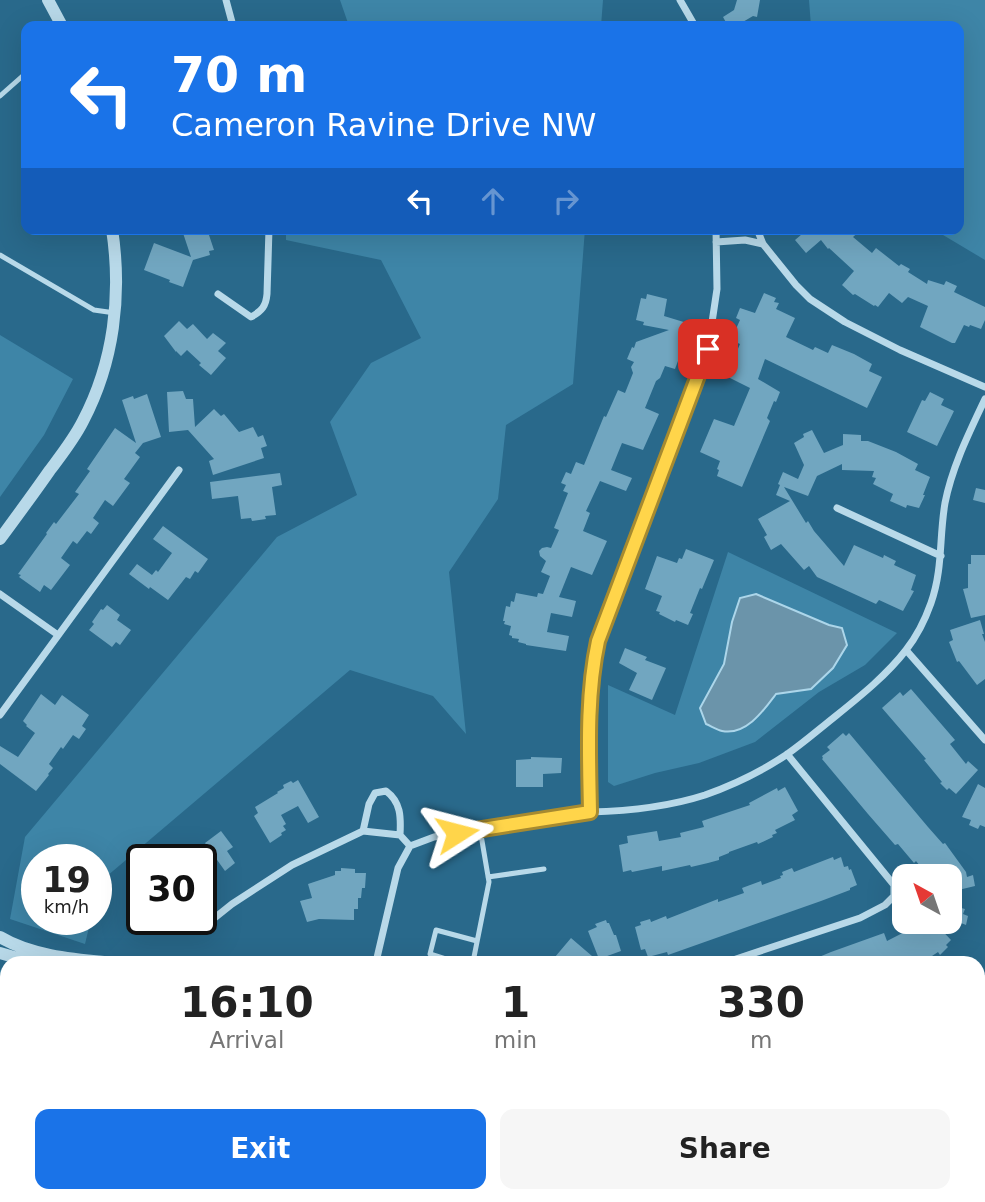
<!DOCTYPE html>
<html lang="en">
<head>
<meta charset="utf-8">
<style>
  body { margin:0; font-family:"DejaVu Sans",sans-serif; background:#f6f6f6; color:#222; height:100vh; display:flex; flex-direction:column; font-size:26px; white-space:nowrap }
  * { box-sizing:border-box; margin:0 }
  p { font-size:23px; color:#767676 }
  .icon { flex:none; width:38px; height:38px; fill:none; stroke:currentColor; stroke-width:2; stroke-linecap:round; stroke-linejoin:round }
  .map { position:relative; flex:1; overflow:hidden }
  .panel { position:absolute; left:0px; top:956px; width:985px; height:247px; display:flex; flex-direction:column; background:#fff; border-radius:21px 21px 0 0; box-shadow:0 7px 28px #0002 }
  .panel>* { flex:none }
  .banner { position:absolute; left:21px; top:21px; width:943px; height:214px; border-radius:14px; box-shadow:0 7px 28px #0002; background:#1a73e8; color:#fff; overflow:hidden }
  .needle { width:46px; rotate:320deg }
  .buttons { position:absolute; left:892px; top:864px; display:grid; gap:14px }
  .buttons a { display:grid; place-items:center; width:70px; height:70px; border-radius:14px; background:#fff; box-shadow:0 7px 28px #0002; font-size:35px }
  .speed { position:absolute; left:21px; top:844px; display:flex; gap:14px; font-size:35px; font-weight:700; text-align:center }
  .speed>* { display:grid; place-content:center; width:91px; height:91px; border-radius:50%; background:#fff; box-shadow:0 7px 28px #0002; line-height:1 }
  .speed small { font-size:18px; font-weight:400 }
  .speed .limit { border:4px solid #111; border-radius:10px; background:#fff; color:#111 }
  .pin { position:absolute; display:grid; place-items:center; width:60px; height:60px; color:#fff; margin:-30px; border-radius:14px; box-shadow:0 4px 10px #0006 }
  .me { position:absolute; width:77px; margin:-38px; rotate:81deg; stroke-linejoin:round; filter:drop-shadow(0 0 5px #0008) }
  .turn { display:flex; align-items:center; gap:24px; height:147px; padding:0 35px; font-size:32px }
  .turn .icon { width:91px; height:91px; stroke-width:2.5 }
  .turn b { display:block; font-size:49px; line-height:60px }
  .lanes { display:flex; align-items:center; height:66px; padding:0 35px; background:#0003; justify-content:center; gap:35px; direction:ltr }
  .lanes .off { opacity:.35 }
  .eta { display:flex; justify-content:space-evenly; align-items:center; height:119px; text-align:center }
  .eta b { font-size:42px; font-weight:700; line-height:49px }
  .action { display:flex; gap:14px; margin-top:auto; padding:14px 35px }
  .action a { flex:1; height:80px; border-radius:14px; background:#1a73e8; color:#fff; font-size:28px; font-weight:700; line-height:80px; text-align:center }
  .action a+a { background:#f6f6f6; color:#222 }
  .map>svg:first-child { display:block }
  .green { fill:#3e85a7 }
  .water { fill:#6b94aa; stroke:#acd6ea; stroke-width:2 }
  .building { fill:#71a6c0 }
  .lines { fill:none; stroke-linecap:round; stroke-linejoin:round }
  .service { stroke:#b8d9e9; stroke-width:5 }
  .minor { stroke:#b8d9e9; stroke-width:7 }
  .tertiary { stroke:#b8d9e9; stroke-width:12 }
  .route-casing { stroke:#a68a30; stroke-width:18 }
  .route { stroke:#ffd54a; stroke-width:12 }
</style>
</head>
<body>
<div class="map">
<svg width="985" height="1202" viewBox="0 0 985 1202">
  <rect width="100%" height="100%" fill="#29698b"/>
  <path class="green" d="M340 0H603L601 26H349Z
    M809 0H985V260L933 229H959V26H811Z
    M286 229H585L573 384 506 425 498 499 449 572 466 734 433 696 350 670 100 882 96 897V859H37V919H91L85 944 10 919 25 837 277 537 357 495 330 422 371 363 421 338 381 260 286 240Z
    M0 335 73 379 44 435 0 497Z
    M728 552 897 633 865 665 819 692 755 742 699 763 655 773 614 786 608 782V685L675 715Z
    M0 970 7 972V1076L0 1042Z
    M31 1195H71V1202H32Z"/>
  <path class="water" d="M756 594 829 625 842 628 847 645 833 668 811 689 776 694C764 710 746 736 722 731 717 730 711 726 706 724L700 708 724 664 732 622 740 598Z"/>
  <path class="building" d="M737 0H760L757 17 753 16 736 26H728L723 17 734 10Z
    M195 229H207L214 250 209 251 210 255 193 260 183 287 169 282 170 280 144 270 154 243 191 257 183 233Z
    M808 229H862L853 237 872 253 876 248 899 266 901 264 910 269 908 272 927 284 928 280 944 285 946 281 957 286 954 292 985 307V320L981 329 970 325 969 327 964 325 955 343H952L920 327 928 306 908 297 902 303 889 293 878 307 875 305 874 306 855 294 853 295 842 285 854 271 829 248 828 249 821 240 806 253 795 240Z
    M764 293 776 298 774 302 779 303 776 309 795 318 786 337 813 350 815 347 828 353 832 345 854 354 872 364 869 371 882 377 867 408 765 359 758 379 780 392 776 402 774 401 767 418 770 421 742 487 717 476 719 470 717 469 720 461 700 452 714 419 734 426 750 388 728 377 730 371 729 370 740 344 731 340 740 320 736 318 740 308 755 313Z
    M647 294 667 299 664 316 687 323 683 347 678 361 675 369 665 366 660 378 656 381 645 408 659 414 643 450 622 443 611 470 632 478 626 491 600 481 586 511 590 513 583 531 607 541 592 575 571 567 559 597 576 601 572 617 551 613 547 632 569 636 566 651 526 645V644L518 642 519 639 512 638V636L509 635 511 626 504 624 505 621H503L506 606 510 607 511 601 514 602 516 593 537 597 538 593 543 594 550 576 541 572 546 561 540 556 539 551 542 548 547 547 551 548 559 530 554 528 568 493 563 491 566 485 561 483 566 472 571 474 576 462 584 465 604 416 606 417 618 390 625 393 633 373 631 367 634 362 627 359 632 347 634 348 636 342 669 330 643 325 644 322 636 320 641 298 646 299Z
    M179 321 187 329 193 324 207 339 213 333 226 343 218 351 226 358 211 375 199 365 201 363 187 350 181 356 176 351V352L164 336Z
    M183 391 186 399H193L195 427 214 409 221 416 224 414 239 432 253 427 258 437 263 435 267 446 261 448 264 458 213 475 209 461 214 459 188 430 169 432 167 392Z
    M930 392 944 399 941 405 954 411 937 446 907 432 922 400 925 401Z
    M147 394 161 437 143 443 135 453 140 457 124 479 130 483 113 506 105 500 93 518 99 523 91 534 87 531 77 544 73 541 61 558 70 565 51 590 44 585 40 592 19 577 21 575 18 574 47 534 46 533 54 522 56 524 79 494 75 492 90 471 87 469 115 428 136 443 122 400 133 396 134 399Z
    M812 430 824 453 843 445V434L861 435V441H868L896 452 918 464 915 470 930 477 923 495H925L919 508 907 505 906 508 890 501 893 494 873 484 876 478 872 477 874 471 842 470V464L817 476 808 496 784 487 806 523 808 521 814 531 844 566 854 545 883 558 884 555 896 561 894 565 916 575 911 590 914 591 903 611 879 600 876 604 817 577 809 566 804 570 781 544 771 550 764 537 767 535 758 519 790 501 776 495 780 485 778 484 783 472 798 479 804 465 794 443 804 437 803 434Z
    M280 473 282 485 272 487 276 515 265 516 266 519 252 521 251 518 241 519 238 496 212 499 210 482Z
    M976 488 985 490V503L973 500Z
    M163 526 208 559 198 573 195 571 190 579 186 577 168 600 150 587 149 589 129 574 137 564 152 575 156 570 158 572 172 553 153 539Z
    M686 549 714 560 702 589 700 588 690 613 693 614 688 625 676 620 675 622 659 614 660 612 656 611 662 596 645 589 657 556 677 563 679 558 682 559Z
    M971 555H985V615L971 618 963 589 968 588V564H971Z
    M107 605 120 615 117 620 131 630 120 645 116 642 112 647 89 630 94 624 92 622 101 609 103 610Z
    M980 620 984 634H982L985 642V679L977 685 959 661 957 662 949 642 953 640 950 630Z
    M625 648 647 657 645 660 666 668 652 700 629 690 637 673 619 663Z
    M911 689 955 740 950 744 966 764 968 761 978 770 956 794 949 788 947 790 940 783 942 782 924 760 926 759 882 708 900 692 903 696Z
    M41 694 55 705 62 695 89 715 82 726 86 729 79 739 73 735 63 749 61 747 49 764 53 768 48 774 49 775 36 791 0 764V746L18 757 35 733 26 726 27 725 23 721Z
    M843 733 846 736 849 733 928 827 943 844 945 843 966 872 967 877 973 875 975 886 950 892V877H939L937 867 927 875 916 861 914 863 898 844 895 845 868 814 822 759 823 758 822 756 830 750 827 747Z
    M531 757 562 758 561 773 543 774V787H516V760L531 759Z
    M298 780 319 817 308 823 298 806 281 815 286 824 283 826 286 830 281 833 282 835 270 843 254 816 258 813 255 807 278 793 277 792 284 788 283 785 291 781 293 783Z
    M978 784 985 788V827L980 825 978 829 969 825 971 820 962 817Z
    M785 787 798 811 792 815 795 820 775 830 777 833 772 835 773 837 758 844 757 842 729 852V853L719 857V860L708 863 691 867 690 865 662 871V866L632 872 631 870 623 872 619 845 628 843 627 836 657 831 659 841 681 837 680 833 704 827 702 821 750 805 749 803 777 788 778 791Z
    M221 831 233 847 227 851 235 863 225 871 205 843Z
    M833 857 834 860 841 857 844 867 848 866 849 870 851 869 857 885 850 888V890L821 901 668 955 667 952 648 957 645 949 641 950 635 927 641 925 640 922 650 919 651 922 666 916 667 919 718 899V902L744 893 742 888 761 881 762 885 781 878 780 876 783 875 782 872 792 868 794 872Z
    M341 868 355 869V873H366L365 888H362L361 898H358V909H354V920L319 919 307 922 300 901 312 898 308 884 335 875V871H341Z
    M950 905 965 909 963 914 968 916 966 925 961 923 960 927 950 925Z
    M606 920 607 923H609L614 935H616L621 951 599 959 588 931 597 927 595 924Z
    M924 922H934L951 940 946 945 948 947 940 955 938 952 923 962H807L831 952 884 933 887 941Z
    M571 938 599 962H561L555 957Z"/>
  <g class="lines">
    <path class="service" d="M0 96 26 73
      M0 255 94 310 115 313
      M488 877 544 869
      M455 962 430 954 436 930 477 941
      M473 962 489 882 480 829
      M978 1008 985 1012"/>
    <path class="minor" d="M226 0 233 26
      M680 0 695 26
      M757 229 763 244 796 285 810 299 845 322 900 350 985 387
      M716 242 745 240 763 244
      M218 294 251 317C262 311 266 306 267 294L269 229
      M837 508 941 556
      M0 594 58 635
      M906 650 985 740
      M0 715 179 470
      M590 812C589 755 586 697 598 641L708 349 717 289 716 229
      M363 831 369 804 375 793 386 791C401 802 401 817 400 835
      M212 920 232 904 292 865 363 831 400 835 410 846
      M376 962 398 868 410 846 434 837 590 812C629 811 668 807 705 795 733 785 762 771 786 755 802 744 817 731 832 719 858 698 886 676 906 650 917 636 925 620 931 603 943 569 939 538 945 503 952 467 969 433 985 399
      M727 962 860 918 885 905 894 896V885L787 754
      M199 1195 200 1202
      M313 1202 314 1195"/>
    <path class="tertiary" d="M48 0 62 26
      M0 539C17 516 34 493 50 470 62 454 74 439 83 421 114 362 122 295 112 229
      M0 937C30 955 70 959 104 962
      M0 953 31 962
      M978 985 985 981
      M643 1195 649 1202
      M676 1195 683 1202"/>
  </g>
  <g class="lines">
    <defs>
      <path id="route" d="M457 833 590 812C589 755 586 697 598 641L708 349"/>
    </defs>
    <use href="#route" class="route-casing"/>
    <use href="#route" class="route"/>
  </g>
</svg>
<div class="buttons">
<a><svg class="needle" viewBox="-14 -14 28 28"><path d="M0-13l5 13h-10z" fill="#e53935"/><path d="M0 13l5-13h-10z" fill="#767676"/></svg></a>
</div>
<div class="speed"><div>19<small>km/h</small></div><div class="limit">30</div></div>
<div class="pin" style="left:708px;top:349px;background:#d93025"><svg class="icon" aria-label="arrive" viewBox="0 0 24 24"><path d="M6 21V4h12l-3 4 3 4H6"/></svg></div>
<svg class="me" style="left:457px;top:833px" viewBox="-20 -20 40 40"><path d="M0-17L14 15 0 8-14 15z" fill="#ffd54a" stroke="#fff" stroke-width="4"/></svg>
<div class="banner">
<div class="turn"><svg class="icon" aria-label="left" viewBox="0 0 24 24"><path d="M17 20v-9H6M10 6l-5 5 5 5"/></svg><div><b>70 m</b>Cameron Ravine Drive NW</div></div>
<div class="lanes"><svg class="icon" aria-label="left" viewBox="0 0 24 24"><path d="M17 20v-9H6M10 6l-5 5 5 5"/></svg><svg class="icon off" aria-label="ahead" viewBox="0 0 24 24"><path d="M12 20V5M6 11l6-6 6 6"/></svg><svg class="icon off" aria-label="right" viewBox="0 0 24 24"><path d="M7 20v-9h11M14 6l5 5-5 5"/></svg></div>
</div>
<section class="panel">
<div class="eta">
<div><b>16:10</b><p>Arrival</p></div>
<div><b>1</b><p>min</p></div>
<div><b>330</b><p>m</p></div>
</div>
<div class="action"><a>Exit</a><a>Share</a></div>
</section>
</div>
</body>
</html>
